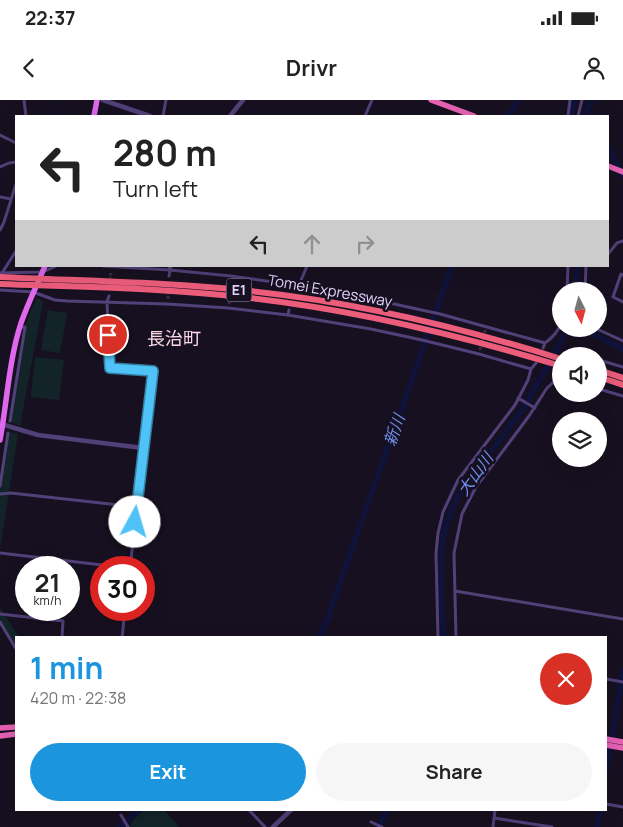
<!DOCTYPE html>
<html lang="en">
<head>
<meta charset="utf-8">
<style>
  body { margin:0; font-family:Manrope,"Noto Sans JP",sans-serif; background:#f6f6f6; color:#222; height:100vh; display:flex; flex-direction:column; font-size:19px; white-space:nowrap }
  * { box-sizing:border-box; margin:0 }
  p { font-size:16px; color:#767676 }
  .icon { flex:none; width:28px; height:28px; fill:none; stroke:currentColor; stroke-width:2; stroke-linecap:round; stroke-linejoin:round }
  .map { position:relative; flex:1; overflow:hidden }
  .drawer { position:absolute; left:15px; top:536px; width:592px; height:175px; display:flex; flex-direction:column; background:#fff; border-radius:0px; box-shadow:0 5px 20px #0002 }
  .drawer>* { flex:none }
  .banner { position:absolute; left:15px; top:15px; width:594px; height:152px; border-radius:0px; box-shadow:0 5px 20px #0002; background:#fff; color:#222; overflow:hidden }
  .needle { width:32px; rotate:174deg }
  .tools { position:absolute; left:552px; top:182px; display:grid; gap:10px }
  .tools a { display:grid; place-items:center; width:55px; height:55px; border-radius:50%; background:#fff; box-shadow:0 5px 20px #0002; font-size:25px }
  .speed { position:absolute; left:15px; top:456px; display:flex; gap:10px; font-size:25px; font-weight:700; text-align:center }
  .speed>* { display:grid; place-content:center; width:65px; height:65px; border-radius:50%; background:#fff; box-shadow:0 5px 20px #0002; line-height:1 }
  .speed small { font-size:12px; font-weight:400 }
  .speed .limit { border:8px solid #d22; background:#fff; color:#111 }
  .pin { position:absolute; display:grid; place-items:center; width:42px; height:42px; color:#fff; margin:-21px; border:2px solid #fff; border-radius:50%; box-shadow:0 1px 5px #0007 }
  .me { position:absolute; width:55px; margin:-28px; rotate:6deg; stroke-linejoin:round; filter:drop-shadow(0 0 4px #0008) }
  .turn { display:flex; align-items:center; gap:18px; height:105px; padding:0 15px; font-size:22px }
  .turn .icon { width:65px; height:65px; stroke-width:2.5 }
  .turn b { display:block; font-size:35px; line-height:42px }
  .lanes { display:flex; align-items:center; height:48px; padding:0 15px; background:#0003; justify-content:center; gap:25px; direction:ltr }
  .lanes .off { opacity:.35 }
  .round { display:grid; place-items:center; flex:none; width:52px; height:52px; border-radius:26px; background:#f6f6f6 }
  .overview { display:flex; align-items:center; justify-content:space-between; height:85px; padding:0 15px }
  h1 { font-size:30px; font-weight:700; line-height:38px; color:#1b95de }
  .primary-button { display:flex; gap:10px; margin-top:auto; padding:10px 15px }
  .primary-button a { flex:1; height:58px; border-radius:30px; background:#1b95de; color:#fff; font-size:20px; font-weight:700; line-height:58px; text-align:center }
  .primary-button a+a { background:#f6f6f6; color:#222 }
  .status { display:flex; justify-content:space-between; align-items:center; height:35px; padding:0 25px; background:#fff; direction:ltr }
  .status svg { height:14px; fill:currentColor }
  header { display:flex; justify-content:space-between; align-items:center; height:65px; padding:0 15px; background:#fff; font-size:22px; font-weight:700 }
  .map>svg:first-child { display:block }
  .green { fill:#132429 }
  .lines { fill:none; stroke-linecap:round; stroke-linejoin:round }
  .stream { stroke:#0f1339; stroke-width:1 }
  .river { stroke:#0f1339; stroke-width:6 }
  .minor-tunnel { stroke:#352d41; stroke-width:3; stroke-dasharray:3 1.5; stroke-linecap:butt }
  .minor { stroke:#524079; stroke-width:3 }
  .tertiary { stroke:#524079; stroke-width:4.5 }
  .primary { stroke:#df68ec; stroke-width:5.5 }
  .trunk { stroke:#e562b3; stroke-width:5.5 }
  .motorway { stroke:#eb5d7a; stroke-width:6 }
  .route-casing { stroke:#337fa1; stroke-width:12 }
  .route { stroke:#4fc3f7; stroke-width:9 }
  .labels { text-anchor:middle; stroke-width:5; stroke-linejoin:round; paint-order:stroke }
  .shield { fill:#171020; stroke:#a599b9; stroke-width:1 }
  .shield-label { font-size:14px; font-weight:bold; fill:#e2d4fa }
  .street-label { font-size:15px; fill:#e2d4fa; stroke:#171020 }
  .water-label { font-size:16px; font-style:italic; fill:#6e8fed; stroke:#171020 }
  .quarter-label { font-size:18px; fill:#fad5e3; stroke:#171020 }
</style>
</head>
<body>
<div class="status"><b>22:37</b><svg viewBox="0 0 49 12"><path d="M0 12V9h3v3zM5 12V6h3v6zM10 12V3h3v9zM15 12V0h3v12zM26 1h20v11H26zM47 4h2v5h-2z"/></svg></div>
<header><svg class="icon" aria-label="back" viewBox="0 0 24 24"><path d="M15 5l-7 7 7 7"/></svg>Drivr<svg class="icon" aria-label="person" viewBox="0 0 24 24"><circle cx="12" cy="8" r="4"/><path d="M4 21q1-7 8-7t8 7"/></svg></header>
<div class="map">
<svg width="623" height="727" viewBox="0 0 623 727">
  <rect width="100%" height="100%" fill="#171020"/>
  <path class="green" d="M37 198 43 201 20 326 11 322C16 289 20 226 37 198Z
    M48 210 67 213 60 253 41 250Z
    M35 257 64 260 59 300 31 297Z
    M9 332 18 334 0 449V392Z
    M0 508 19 537 16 538V547L0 520Z
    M144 710H164L179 727H129L134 719Z"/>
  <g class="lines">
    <path class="stream" d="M58 16 61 0
      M0 171 16 147"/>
    <path class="river" d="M508 16 519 0
      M571 16 574 0
      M585 16 592 0
      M608 46 623 76
      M576 191 577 166
      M436 211 452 166
      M583 229 623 249
      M426 239 435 214
      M363 417 425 243
      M318 538 326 523 361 423
      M444 538C441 490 433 438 459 395L525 306 568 229
      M606 673 623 571
      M120 727 139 710
      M379 727 387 710
      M597 727 600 710"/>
    <path class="minor-tunnel" d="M110 180 111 173
      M230 190 231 180
      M168 199V190
      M229 204 230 196
      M480 250 485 230"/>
    <path class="minor" d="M24 0 26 16
      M163 16 166 0
      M365 16 372 0
      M568 16 570 0
      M578 16 582 0
      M0 35 16 43
      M0 67 9 63 16 62
      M0 97 11 99
      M0 130 4 122 16 84
      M608 154 617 143 623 141
      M103 166 170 170 231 176 330 190 440 214 545 243
      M0 173 43 172 56 166
      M2 173 16 151
      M623 175 621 174 613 197 623 202
      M169 176 170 170
      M0 190 33 192 55 200 67 201 167 204 228 208 288 215 371 229 422 240 479 254 531 269
      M297 190 307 166
      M567 191 568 166
      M585 191 586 166
      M109 196 107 202 110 268 153 271 130 468
      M288 215 289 210
      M597 229 623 241
      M543 248 545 243C552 238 558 232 561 223
      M569 256 571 252 586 256
      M599 260 623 267
      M599 289 623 296
      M518 298 535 308
      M10 321 25 227H21
      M0 386 8 333
      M0 394 11 393 137 407
      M0 453 128 468
      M455 491 623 519
      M0 514 63 521 62 538
      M0 522 16 549
      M122 538 125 510
      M438 538 436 453 438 433 443 412 458 380 515 305 528 280 531 269 536 263
      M456 538 454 453 462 414 476 387 529 316 547 288 559 277 560 273
      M606 579 623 582
      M606 704 623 707
      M249 710 265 727
      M121 715 128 727
      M494 718 552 727
      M371 722 382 727
      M493 727 495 710"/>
    <path class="tertiary" d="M103 0 150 16
      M230 16 243 0
      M170 170V166
      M1 324 38 335 143 348
      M273 727 291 710"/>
    <path class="primary" d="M94 16 97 0
      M0 340C7 302 9 260 21 223 28 203 37 185 45 166"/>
    <path class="trunk" d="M431 0 474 16
      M608 66 623 72
      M0 628 16 627
      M0 636 16 634
      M606 639 623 642
      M606 645 623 648"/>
    <path class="motorway" d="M0 177C83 181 167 182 250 191 355 202 460 227 561 259
      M0 184C83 187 167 188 250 198 356 210 459 235 561 266
      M599 270 623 278
      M599 277 623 285"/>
  </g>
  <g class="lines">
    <defs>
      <path id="route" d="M108 235 110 268 153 271 135 422"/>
    </defs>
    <use href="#route" class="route-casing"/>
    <use href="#route" class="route"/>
  </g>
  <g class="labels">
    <rect class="shield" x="226.5" y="178.5" width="25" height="23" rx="4"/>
    <g class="shield-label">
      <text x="239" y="195">E1</text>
    </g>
    <g class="street-label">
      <text transform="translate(330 191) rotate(10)" y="5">Tomei Expressway</text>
    </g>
    <g class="water-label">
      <text transform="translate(394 330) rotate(-71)" y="6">新川</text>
      <text transform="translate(475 374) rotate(-54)" y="6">大山川</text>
    </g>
    <g class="quarter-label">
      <text x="174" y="245">長治町</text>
    </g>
  </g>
</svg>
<div class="tools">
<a><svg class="needle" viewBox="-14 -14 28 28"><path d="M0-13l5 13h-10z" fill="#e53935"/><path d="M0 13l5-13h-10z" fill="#767676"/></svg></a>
<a><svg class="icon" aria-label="sound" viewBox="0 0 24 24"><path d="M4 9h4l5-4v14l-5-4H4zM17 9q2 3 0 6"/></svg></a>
<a><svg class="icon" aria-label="layers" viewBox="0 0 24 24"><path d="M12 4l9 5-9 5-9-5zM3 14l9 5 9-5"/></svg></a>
</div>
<div class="speed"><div>21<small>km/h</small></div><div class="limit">30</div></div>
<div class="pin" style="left:108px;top:235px;background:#d93025"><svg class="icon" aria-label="arrive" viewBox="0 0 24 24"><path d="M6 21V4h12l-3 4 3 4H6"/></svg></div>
<svg class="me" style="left:135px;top:422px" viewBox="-20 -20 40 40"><circle r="19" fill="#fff"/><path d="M0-13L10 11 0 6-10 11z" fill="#4fc3f7"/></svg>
<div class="banner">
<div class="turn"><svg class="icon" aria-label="left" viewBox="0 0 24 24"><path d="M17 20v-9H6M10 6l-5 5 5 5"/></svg><div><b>280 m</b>Turn left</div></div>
<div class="lanes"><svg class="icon" aria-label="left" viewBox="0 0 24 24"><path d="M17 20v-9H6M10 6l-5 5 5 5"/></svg><svg class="icon off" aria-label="ahead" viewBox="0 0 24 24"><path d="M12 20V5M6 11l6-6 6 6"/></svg><svg class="icon off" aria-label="right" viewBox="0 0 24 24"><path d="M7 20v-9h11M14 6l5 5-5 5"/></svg></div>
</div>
<section class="drawer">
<div class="overview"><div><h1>1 min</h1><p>420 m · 22:38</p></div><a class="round" style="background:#d93025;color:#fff"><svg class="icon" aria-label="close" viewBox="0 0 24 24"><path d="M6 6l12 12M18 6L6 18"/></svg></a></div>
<div class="primary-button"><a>Exit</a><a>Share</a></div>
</section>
</div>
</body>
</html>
